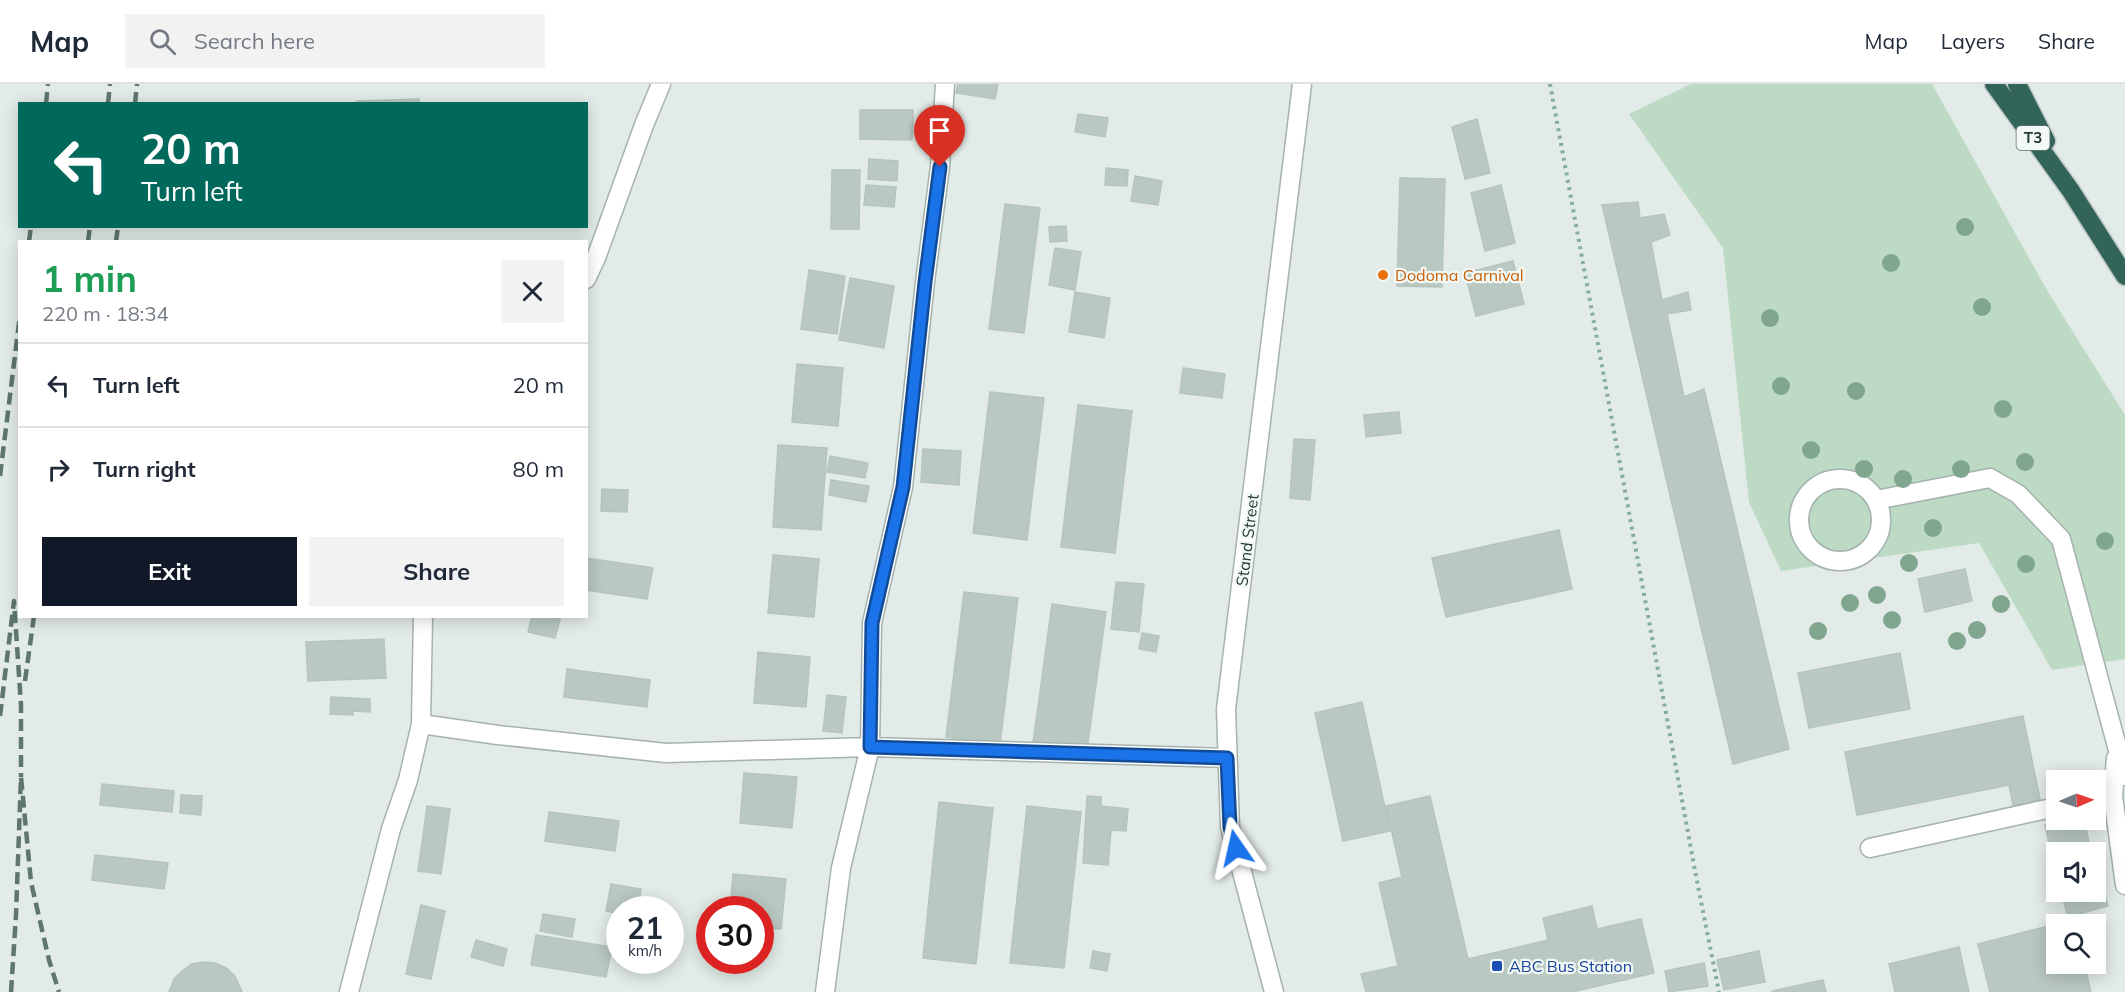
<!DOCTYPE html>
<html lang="en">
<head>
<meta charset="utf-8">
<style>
  body { margin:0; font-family:Mulish,sans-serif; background:#f2f2f3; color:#1f2937; height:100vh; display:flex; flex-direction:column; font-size:22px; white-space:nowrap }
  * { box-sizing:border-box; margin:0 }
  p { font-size:20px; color:#747a83 }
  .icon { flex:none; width:33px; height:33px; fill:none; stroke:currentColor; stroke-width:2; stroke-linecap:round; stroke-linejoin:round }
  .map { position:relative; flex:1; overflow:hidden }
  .sheet { position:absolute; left:18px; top:156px; width:570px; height:378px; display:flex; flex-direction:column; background:#fff; border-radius:0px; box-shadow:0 3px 15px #0003 }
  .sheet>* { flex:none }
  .banner { position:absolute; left:18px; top:18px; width:570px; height:126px; border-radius:0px; box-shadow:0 3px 15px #0003; background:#00695c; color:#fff; overflow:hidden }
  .needle { width:39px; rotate:88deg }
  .fabs { position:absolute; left:2046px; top:686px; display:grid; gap:12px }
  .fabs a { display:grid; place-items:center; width:60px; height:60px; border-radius:0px; background:#fff; box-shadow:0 3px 15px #0003; font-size:30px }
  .speed { position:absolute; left:606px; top:812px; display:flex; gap:12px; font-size:30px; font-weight:700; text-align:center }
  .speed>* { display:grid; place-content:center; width:78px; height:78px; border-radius:50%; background:#fff; box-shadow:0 3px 15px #0003; line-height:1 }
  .speed small { font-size:15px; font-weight:400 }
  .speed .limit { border:9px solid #d22; background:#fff; color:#111 }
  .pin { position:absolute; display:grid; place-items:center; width:51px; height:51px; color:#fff; margin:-62px -26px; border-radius:50% 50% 50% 0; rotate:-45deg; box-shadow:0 0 6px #0007 }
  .pin .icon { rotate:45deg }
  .me { position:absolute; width:66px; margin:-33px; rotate:349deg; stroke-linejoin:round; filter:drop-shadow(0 0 4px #0008) }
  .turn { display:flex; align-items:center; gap:21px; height:126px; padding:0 24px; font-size:27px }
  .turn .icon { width:78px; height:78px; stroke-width:2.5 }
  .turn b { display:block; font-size:42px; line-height:51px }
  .round { display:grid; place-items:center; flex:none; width:63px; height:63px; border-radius:0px; background:#f2f2f3 }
  .headline { display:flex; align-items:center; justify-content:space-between; height:102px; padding:0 24px }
  h1 { font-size:36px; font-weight:700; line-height:45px; color:#1e9e55 }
  .cta { display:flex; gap:12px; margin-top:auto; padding:12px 24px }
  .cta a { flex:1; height:69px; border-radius:0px; background:#111827; color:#fff; font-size:24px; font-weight:700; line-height:69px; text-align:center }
  .cta a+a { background:#f2f2f3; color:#1f2937 }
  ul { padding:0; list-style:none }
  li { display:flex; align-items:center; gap:18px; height:84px; padding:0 24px; border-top:2px solid #e0e1e3 }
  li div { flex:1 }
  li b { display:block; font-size:22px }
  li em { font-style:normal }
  header { display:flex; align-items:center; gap:36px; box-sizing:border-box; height:84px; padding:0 30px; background:#fff; border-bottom:2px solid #e0e1e3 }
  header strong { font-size:28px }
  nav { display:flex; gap:33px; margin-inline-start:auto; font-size:21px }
  .search { width:420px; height:54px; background:#f2f2f3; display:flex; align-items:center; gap:15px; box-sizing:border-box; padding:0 21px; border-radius:0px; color:#747a83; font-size:22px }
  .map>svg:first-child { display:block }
  .green { fill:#bcdac4 }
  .building { fill:#bac8c2; stroke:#b5c4bd; stroke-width:1.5 }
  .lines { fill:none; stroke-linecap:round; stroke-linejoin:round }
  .minor-casing { stroke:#a5b2ae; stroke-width:21 }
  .highway-casing { stroke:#c1c8c6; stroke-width:21 }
  .path { stroke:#85ac9f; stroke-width:4; stroke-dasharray:3 4.5; stroke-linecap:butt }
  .minor { stroke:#fff; stroke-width:18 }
  .highway { stroke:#326459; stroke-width:18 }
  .rail { stroke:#5e766f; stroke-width:4.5; stroke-dasharray:12 6; stroke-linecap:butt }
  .tree { fill:#81a690 }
  .route-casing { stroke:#114b97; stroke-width:15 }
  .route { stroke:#1a73e8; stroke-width:10 }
  .food-dot { fill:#e8710a; stroke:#f2f8f5; stroke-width:2 }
  .transit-dot { fill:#1a4fb4; stroke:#f2f8f5; stroke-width:2 }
  .labels { text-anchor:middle; stroke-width:4.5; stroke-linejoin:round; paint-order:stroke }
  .shield { fill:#f2f8f5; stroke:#61736e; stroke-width:1.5 }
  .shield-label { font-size:15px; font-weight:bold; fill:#233a34 }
  .food-label { font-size:16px; fill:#c56008; stroke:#f2f8f5; text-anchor:start }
  .street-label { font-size:16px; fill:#233a34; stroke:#f2f8f5 }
  .transit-label { font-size:16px; fill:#164399; stroke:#f2f8f5; text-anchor:start }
</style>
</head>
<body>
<header>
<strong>Map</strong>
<div class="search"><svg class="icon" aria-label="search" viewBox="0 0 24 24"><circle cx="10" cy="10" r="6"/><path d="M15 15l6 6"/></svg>Search here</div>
<nav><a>Map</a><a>Layers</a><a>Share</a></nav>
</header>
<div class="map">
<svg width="2125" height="908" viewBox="0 0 2125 908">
  <rect width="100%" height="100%" fill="#e2ebe7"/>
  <path class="green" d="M1691 0H1932L2048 208 2125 331V575L2052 586 1979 459 1781 487 1749 418 1723 164 1629 30Z"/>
  <path class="building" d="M958 0H998L995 15 956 9Z
    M419 15V20H357V17Z
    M860 26H913L912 56 860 55Z
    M1078 30 1108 34 1105 53 1075 48Z
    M1477 35 1490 89 1465 95 1452 43Z
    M869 75 898 77 897 97 868 95Z
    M1106 84 1128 86 1127 102 1105 101Z
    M832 86H860L859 145H831Z
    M1135 92 1162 97 1158 121 1131 117Z
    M1400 94 1445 95 1442 203 1397 202Z
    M866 101 896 103 894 123 864 121Z
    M1501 101 1515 159 1485 167 1471 109Z
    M1638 118 1640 134 1664 130 1670 151 1651 158 1662 216 1688 208 1691 226 1667 230 1684 313 1704 305 1789 665 1733 680 1602 121Z
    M1005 120 1040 124 1024 249 989 245Z
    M1066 142 1067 157 1050 158 1049 143Z
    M1055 164 1081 168 1075 206 1049 201Z
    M1513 177 1524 220 1476 232 1465 189Z
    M809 186 845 192 837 250 801 245Z
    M850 194 894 202 884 264 839 256Z
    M1075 208 1110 214 1104 254 1069 248Z
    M797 280 843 284 838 342 792 338Z
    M1183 284 1225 290 1222 314 1180 309Z
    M990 308 1044 314 1027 456 973 449Z
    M1078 321 1132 327 1115 469 1061 463Z
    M1399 328 1401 349 1366 353 1364 331Z
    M1294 355 1315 356 1310 416 1290 414Z
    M778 361 827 364 821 446 773 443Z
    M923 365 961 367 959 401 921 398Z
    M830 372 868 379 865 394 827 388Z
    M831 396 869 402 866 418 829 411Z
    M602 405 628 406 627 428 601 427Z
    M1559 446 1572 505 1446 533 1432 474Z
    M773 471 819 475 814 533 768 529Z
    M586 474 653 484 647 515 586 506Z
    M1965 485 1972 517 1925 528 1918 495Z
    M1116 498 1144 500 1139 548 1111 545Z
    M964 508 1018 514 1000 660 946 653Z
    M1052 520 1106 528 1087 666 1033 659Z
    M532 532H561L555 554 528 548Z
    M1142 549 1159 552 1156 568 1139 565Z
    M384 555 386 594 308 597 306 558Z
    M758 568 810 573 806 623 754 619Z
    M1900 569 1910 625 1809 644 1798 589Z
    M567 585 650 596 647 623 564 613Z
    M827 611 846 613 842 649 823 647Z
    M331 613 370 615V628L353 627V631L330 630Z
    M1362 618 1390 747 1343 757 1315 629Z
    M2023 632 2041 720 2014 726 2009 701 1857 731 1845 668Z
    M744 689 797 693 792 744 740 739Z
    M102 700 174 707 172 728 100 721Z
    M181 711 202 712 201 731 180 729Z
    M1087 712 1101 713V722L1128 725 1126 747 1111 746 1108 781 1083 779Z
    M1430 712 1468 875 1548 856 1543 834 1592 822 1597 845 1641 835 1654 889 1572 908H1366L1361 890 1398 882 1379 799 1402 793 1386 722Z
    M939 718 993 724 976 880 923 874Z
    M427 722 450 725 441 790 418 787Z
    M1027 722 1081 728 1064 884 1010 879Z
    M549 728 619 737 615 767 545 757Z
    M2068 735H2084L2091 768H2056V792L2045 741Z
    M95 771 168 779 164 805 92 796Z
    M2096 776 2108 822 2068 833 2061 807H2096Z
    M733 790 786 795 781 845 760 844V825H730Z
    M611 800 641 805 638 825H620V830L606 827Z
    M421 821 445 827 431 895 406 890Z
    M543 830 575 835 572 853 540 847Z
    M2056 840V879H2084L2091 908H1990L1978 860Z
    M536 851 612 863 606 893 531 881Z
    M476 856 507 865 503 882 471 873Z
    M1959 863 1969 908H1895L1889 880Z
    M1093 867 1110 870 1107 887 1090 884Z
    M1759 867 1765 898 1724 906 1717 876Z
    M204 878 215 879 226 884 235 892 242 908H169L174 895 182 887 192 880Z
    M1704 879 1708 902 1669 908 1665 887Z
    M1823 896 1826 908H1772V907Z"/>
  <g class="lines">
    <defs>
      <path id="minor" d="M586 195 596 174 644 41 661 0
        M1799 436a41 41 0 1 1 82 0a41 41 0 1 1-82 0Z
        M1876 416 1990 394 2018 410 2061 455 2125 692
        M421 640 498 651 666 669 870 663 1227 674
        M2116 674 2113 712 2125 801
        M2096 715 2113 712
        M1870 764 2056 723
        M349 908 391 745 408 696 421 640 423 532
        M825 908 841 784 870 663 872 539 903 403 925 198 940 83 945 0
        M1274 908 1230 743 1226 625 1302 0"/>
      <path id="highway" d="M1994 0 2071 107 2125 192
        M2017 0 2046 57"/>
    </defs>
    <use href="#minor" class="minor-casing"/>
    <use href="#highway" class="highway-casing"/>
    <path class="path" d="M1550 0 1696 792 1719 908"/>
    <use href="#minor" class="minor"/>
    <use href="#highway" class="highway"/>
    <path class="rail" d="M46 20 48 0
      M108 20 110 0
      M135 20 137 0
      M29 158 31 142
      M88 158 90 142
      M116 158 118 142
      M0 392 20 231
      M25 597 34 532
      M0 632 14 517 21 621V693
      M11 908 16 831 21 693 31 798 49 876 59 908"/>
  </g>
  <g class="tree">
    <circle cx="1965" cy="143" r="9"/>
    <circle cx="1891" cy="179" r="9"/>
    <circle cx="1982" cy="223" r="9"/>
    <circle cx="1770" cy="234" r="9"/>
    <circle cx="1781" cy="302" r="9"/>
    <circle cx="1856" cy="307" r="9"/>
    <circle cx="2003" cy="325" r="9"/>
    <circle cx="1811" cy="366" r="9"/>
    <circle cx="2025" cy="378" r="9"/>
    <circle cx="1864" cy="385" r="9"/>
    <circle cx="1961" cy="385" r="9"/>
    <circle cx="1903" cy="395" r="9"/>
    <circle cx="1933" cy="444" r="9"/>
    <circle cx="2105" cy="457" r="9"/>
    <circle cx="1909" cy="479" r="9"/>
    <circle cx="2026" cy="480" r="9"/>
    <circle cx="1877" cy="511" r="9"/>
    <circle cx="1850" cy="519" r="9"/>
    <circle cx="2001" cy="520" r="9"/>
    <circle cx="1892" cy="536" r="9"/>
    <circle cx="1977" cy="546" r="9"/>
    <circle cx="1818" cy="547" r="9"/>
    <circle cx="1957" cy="557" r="9"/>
  </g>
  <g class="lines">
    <defs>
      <path id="route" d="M940 83 925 198 903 403 872 539 870 663 1227 674 1230 743 1236 764"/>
    </defs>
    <use href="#route" class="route-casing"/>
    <use href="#route" class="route"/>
  </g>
  <circle class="food-dot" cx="1383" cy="191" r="6"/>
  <rect class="transit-dot" x="1491" y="876" width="12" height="12" rx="3"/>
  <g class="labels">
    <rect class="shield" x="2016.5" y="42" width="33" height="24" rx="4.5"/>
    <g class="shield-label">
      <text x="2033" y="59">T3</text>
    </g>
    <g class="food-label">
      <text x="1395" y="197">Dodoma Carnival</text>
    </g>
    <g class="street-label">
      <text transform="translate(1247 456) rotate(-83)" y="6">Stand Street</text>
    </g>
    <g class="transit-label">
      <text x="1509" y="888">ABC Bus Station</text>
    </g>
  </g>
</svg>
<div class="fabs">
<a><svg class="needle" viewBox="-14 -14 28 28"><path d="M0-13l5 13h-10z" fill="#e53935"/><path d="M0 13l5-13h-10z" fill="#747a83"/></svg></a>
<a><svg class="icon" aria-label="sound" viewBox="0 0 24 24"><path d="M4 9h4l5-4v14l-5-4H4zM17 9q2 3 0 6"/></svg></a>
<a><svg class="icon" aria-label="search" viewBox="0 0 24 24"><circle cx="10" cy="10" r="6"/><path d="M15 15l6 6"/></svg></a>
</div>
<div class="speed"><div>21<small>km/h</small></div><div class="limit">30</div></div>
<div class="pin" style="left:940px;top:83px;background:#d93025"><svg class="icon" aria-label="arrive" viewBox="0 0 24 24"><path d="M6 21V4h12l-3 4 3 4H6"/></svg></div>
<svg class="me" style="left:1236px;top:764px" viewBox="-20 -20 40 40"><path d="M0-17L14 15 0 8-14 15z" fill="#1a73e8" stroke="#fff" stroke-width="4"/></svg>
<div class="banner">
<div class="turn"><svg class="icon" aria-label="left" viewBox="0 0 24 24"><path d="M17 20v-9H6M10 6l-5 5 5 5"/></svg><div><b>20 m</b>Turn left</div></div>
</div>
<section class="sheet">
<div class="headline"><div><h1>1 min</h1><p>220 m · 18:34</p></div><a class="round"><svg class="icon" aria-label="close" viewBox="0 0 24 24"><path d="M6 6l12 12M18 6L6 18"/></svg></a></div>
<ul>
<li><svg class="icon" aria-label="left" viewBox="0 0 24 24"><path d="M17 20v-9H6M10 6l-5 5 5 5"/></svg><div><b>Turn left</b></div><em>20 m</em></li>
<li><svg class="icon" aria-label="right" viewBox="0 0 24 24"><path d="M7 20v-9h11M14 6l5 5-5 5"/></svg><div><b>Turn right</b></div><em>80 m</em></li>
</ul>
<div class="cta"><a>Exit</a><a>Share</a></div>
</section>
</div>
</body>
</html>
